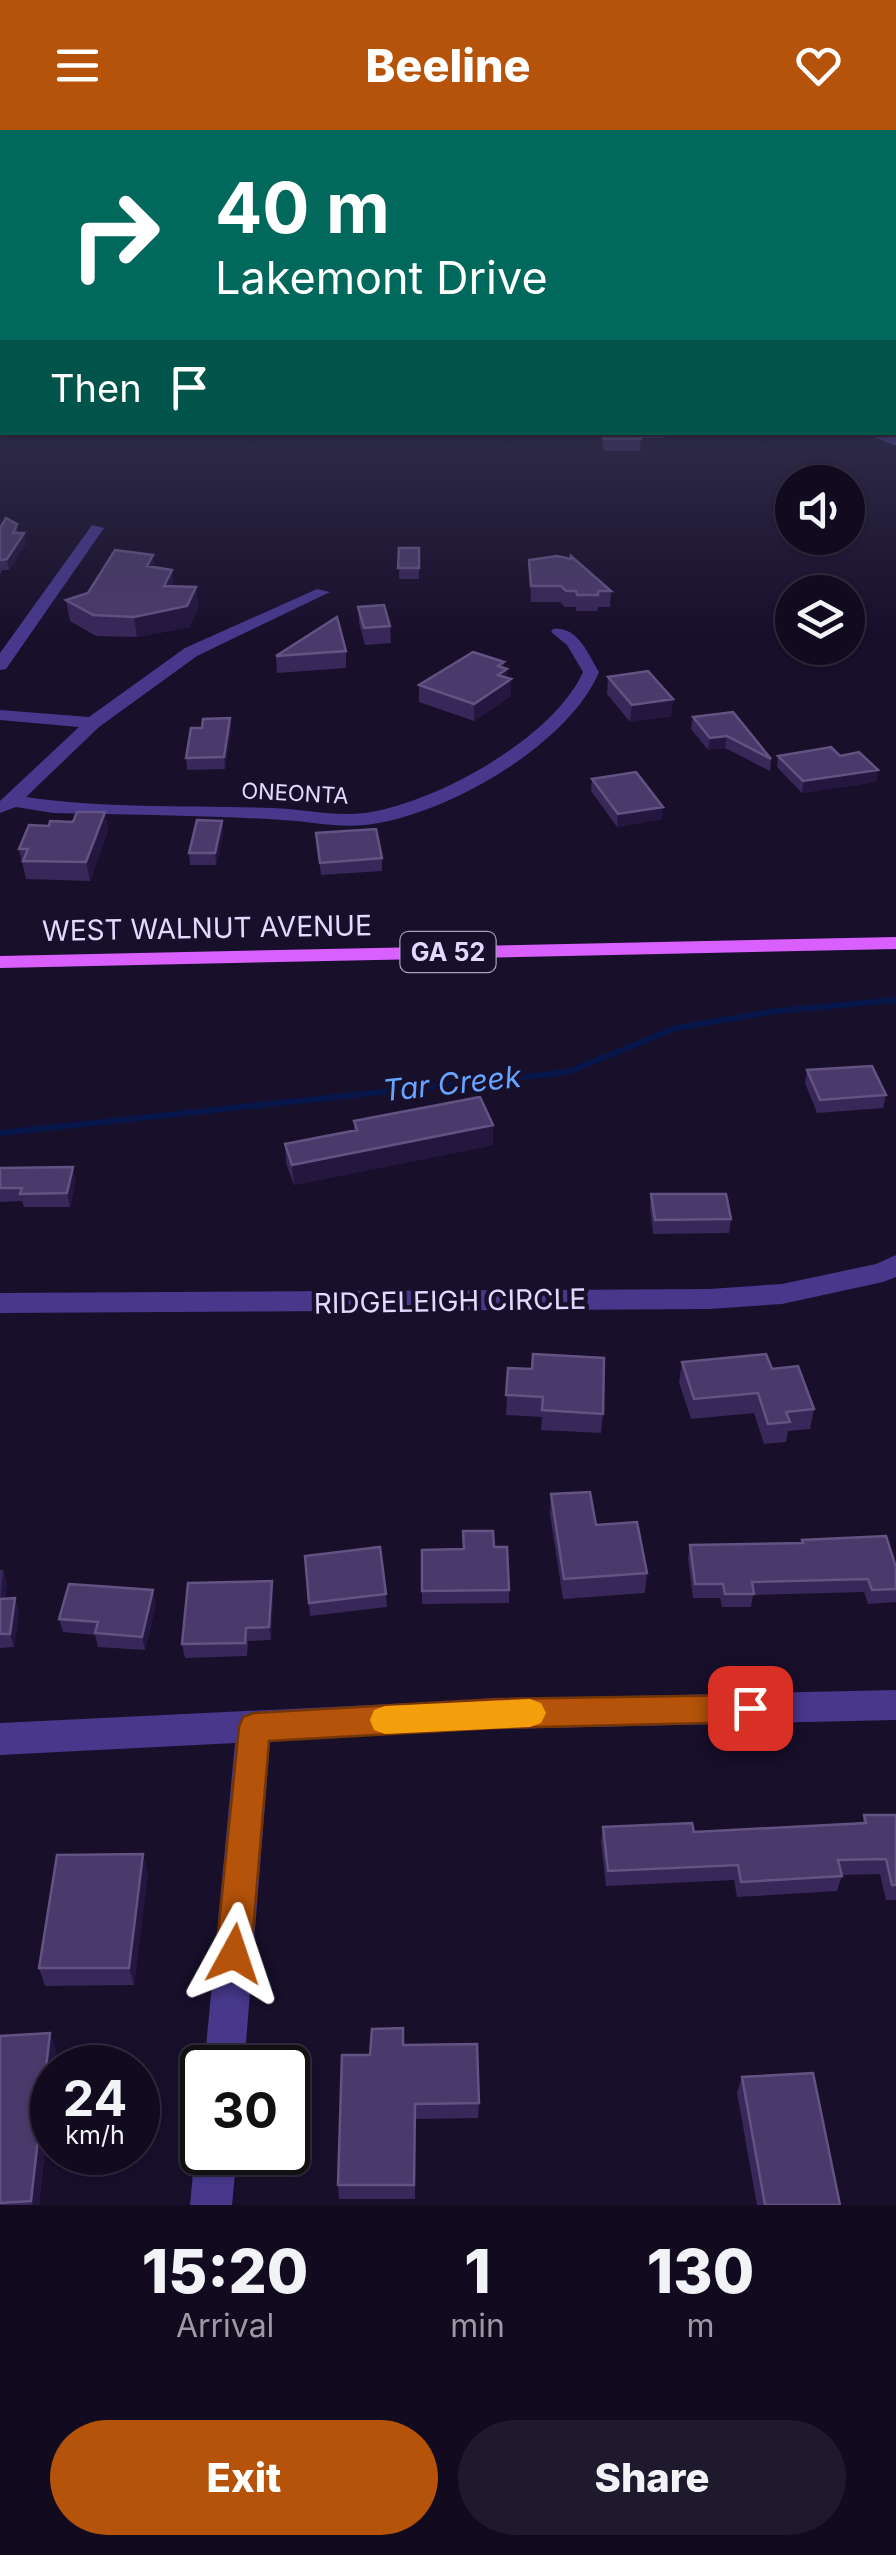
<!DOCTYPE html>
<html lang="en">
<head>
<meta charset="utf-8">
<style>
  body { margin:0; font-family:Inter,sans-serif; background:#1f192d; color:#f1f3f6; height:100vh; display:flex; flex-direction:column; font-size:38px; white-space:nowrap }
  * { box-sizing:border-box; margin:0 }
  p { font-size:32px; color:#9c9ba5 }
  .icon { flex:none; width:55px; height:55px; fill:none; stroke:currentColor; stroke-width:2; stroke-linecap:round; stroke-linejoin:round }
  .map { position:relative; height:2075px; overflow:hidden }
  .details { display:flex; flex-direction:column; background:#120b20; flex:1 }
  .details>* { flex:none }
  .hud { position:absolute; left:0px; top:0px; width:898px; height:305px; box-shadow:0 2px 8px #0004,0 0 0 2px #312b3e; background:#00695c; color:#fff; overflow:hidden }
  .buttons { position:absolute; left:775px; top:335px; display:grid; gap:20px }
  .buttons a { display:grid; place-items:center; width:90px; height:90px; border-radius:50%; background:#120b20; box-shadow:0 2px 8px #0004,0 0 0 2px #312b3e; font-size:50px }
  .speed { position:absolute; left:30px; top:1915px; display:flex; gap:20px; font-size:50px; font-weight:700; text-align:center }
  .speed>* { display:grid; place-content:center; width:130px; height:130px; border-radius:50%; background:#120b20; box-shadow:0 2px 8px #0004,0 0 0 2px #312b3e; line-height:1 }
  .speed small { font-size:25px; font-weight:400 }
  .speed .limit { border:5px solid #111; border-radius:15px; background:#fff; color:#111 }
  .pin { position:absolute; display:grid; place-items:center; width:85px; height:85px; color:#fff; margin:-42px; border-radius:20px; box-shadow:0 5px 15px #0006 }
  .me { position:absolute; width:110px; margin:-55px; rotate:5deg; stroke-linejoin:round; filter:drop-shadow(0 0 8px #0008) }
  .turn { display:flex; align-items:center; gap:35px; height:210px; padding:0 50px; font-size:45px }
  .turn .icon { width:130px; height:130px; stroke-width:2.5 }
  .turn b { display:block; font-size:70px; line-height:85px }
  .then { display:flex; align-items:center; height:95px; padding:0 50px; background:#0003; gap:20px; font-size:38px }
  .eta { display:flex; justify-content:space-evenly; align-items:center; height:170px; text-align:center }
  .eta b { font-size:60px; font-weight:800; line-height:70px }
  .cta { display:flex; gap:20px; margin-top:auto; padding:20px 50px }
  .cta a { flex:1; height:115px; border-radius:60px; background:#b45309; color:#fff; font-size:40px; font-weight:800; line-height:115px; text-align:center }
  .cta a+a { background:#1f192d; color:#f1f3f6 }
  header { display:flex; justify-content:space-between; align-items:center; height:130px; padding:0 50px; background:#b45309; color:#fff; font-size:45px; font-weight:800 }
  .map>svg:first-child { display:block }
  .lines { fill:none; stroke-linecap:round; stroke-linejoin:round }
  .stream { stroke:#08174b; stroke-width:6 }
  .street { fill:#47388c; fill-rule:evenodd }
  .primary { fill:#d960ff; fill-rule:evenodd }
  .wall { fill:#382759 }
  .shaded-wall { fill:#23163f }
  .building { fill:#4a3a6b; stroke:#625382; stroke-width:2.5 }
  .route { fill:#b45309; stroke:#753606; stroke-width:2.5 }
  .slow { fill:#f59e0b }
  .labels { text-anchor:middle; stroke-width:9; stroke-linejoin:round; paint-order:stroke }
  .far-street-label { font-size:22px; fill:#e2d9ff; stroke:#180f2b }
  .shield { fill:#180f2b; stroke:#a59cbf; stroke-width:2.5 }
  .shield-label { font-size:25px; font-weight:bold; fill:#e2d9ff }
  .street-label { font-size:28px; fill:#e2d9ff; stroke:#180f2b }
  .water-label { font-size:30px; font-style:italic; fill:#67a4ff; stroke:#180f2b }
</style>
</head>
<body>
<header><svg class="icon" aria-label="menu" viewBox="0 0 24 24"><path d="M4 6h16M4 12h16M4 18h16"/></svg>Beeline<svg class="icon" aria-label="heart" viewBox="0 0 24 24"><path d="M12 20l-8-8c-3-5 5-10 8-4 3-6 11-1 8 4z"/></svg></header>
<div class="map">
<svg width="896" height="2075" viewBox="0 0 896 2075">
  <rect width="100%" height="100%" fill="#180f2b"/>
  <g class="lines">
    <path class="stream" d="M0 1003 568 942 676 898 776 881 896 870"/>
    <path class="street" d="M868 302 896 307V316L869 305Z
      M92 395 104 398 6 539 0 540V523Z
      M317 459 330 462 197 526 99 597 26 667C106 679 190 675 272 678 305 679 338 688 371 682 440 670 553 608 583 542L567 515 551 502 553 499C578 496 588 524 599 542 568 616 443 687 365 695 336 698 310 691 282 690 206 685 129 685 53 683L16 677 0 683V671L79 597 0 590V580L89 587 185 518Z
      M896 1125V1147L883 1152 782 1174 709 1179 0 1183V1163L709 1159 782 1154 876 1134Z
      M896 1560V1590L496 1599 270 1611 244 1938H204L235 1613 0 1625V1593L496 1569Z
      M201 2007 202 2022H237L232 2075H190L195 2022Z"/>
    <path class="primary" d="M896 807V819L0 838V826Z"/>
  </g>
  <path class="wall" d="M600 302H664L663 308H641L640 321H604Z
    M17 394 18 403H24L26 414 9 440H2L0 445V398Z
    M399 418H419V449H399Z
    M529 430 611 461 610 477H598L597 481H576V477H565L560 472H531Z
    M155 438 174 456 196 457 198 478 190 497 137 507 96 506 70 491 66 470Z
    M358 477 390 496 391 513 365 515 359 493Z
    M346 521V538L277 543 276 526Z
    M504 538 511 566 474 591 419 572V555Z
    M608 547 673 569 671 586 630 592 607 564Z
    M693 587 771 629 770 641 725 618 708 620 691 599Z
    M230 588 231 600 225 639 187 640 186 628 202 598Z
    M778 626H840L878 640 876 652 802 663 777 637Z
    M592 649 662 689 617 697 591 661Z
    M105 682 108 700 90 751 26 749 19 719 49 696 73 692Z
    M222 691 223 703 216 735H190L189 723Z
    M316 703 382 728V741L321 745Z
    M807 940 886 965 883 978 817 983 805 953Z
    M354 991 493 995V1015L294 1055 286 1033 285 1014 354 1000Z
    M0 1038 76 1050 70 1077H24L22 1071 0 1072Z
    M651 1064 731 1089 729 1103 653 1104 650 1078Z
    M682 1232 772 1239 814 1279 810 1299 788 1301 786 1312 764 1314 754 1283 691 1289 679 1252Z
    M508 1238 603 1284 601 1303 541 1300 542 1287 506 1285Z
    M551 1364 596 1395 647 1443 645 1463 563 1469 550 1384Z
    M802 1410 896 1437V1472L868 1474 864 1462 753 1465 751 1477H722L720 1468H693L688 1428 690 1415 802 1413Z
    M494 1417 509 1460V1473L422 1474V1420L463 1419Z
    M305 1426 386 1464 387 1477 310 1486Z
    M0 1440H3L7 1453 5 1469 15 1468 19 1482 14 1517 0 1518Z
    M272 1451 273 1464 271 1510 248 1511 247 1526 185 1528 182 1514Z
    M156 1473 145 1520 98 1517 95 1505 63 1502 59 1489Z
    M864 1685H896V1770H886L880 1744 842 1745 837 1761 737 1767 734 1750 606 1756 601 1712 603 1697 694 1702 862 1694Z
    M148 1742 134 1855 45 1856 39 1838Z
    M0 1906 56 1919 52 1938V1954L39 2075H0Z
    M403 1915 479 1973 478 1988 415 1989V2069H339L338 2055 370 1925Z
    M742 1947 840 2075H757L737 1963Z"/>
  <path class="shaded-wall" d="M24 403 26 414 9 440 7 429Z
    M153 425 156 445 147 436Z
    M172 440 174 461 164 456Z
    M196 457 198 478 190 497 137 507 134 487Z
    M504 532V541L507 539V552L511 549V566L474 591V574L498 536Z
    M673 569 671 586 630 592 632 575Z
    M230 588 231 600 225 639 224 627Z
    M727 606 725 618 708 620 710 608Z
    M878 640 876 652 802 663 803 651Z
    M663 677 662 689 617 697 618 684Z
    M105 682 108 700 90 751 86 732Z
    M222 691 223 703 216 735 215 723Z
    M493 995V1015L294 1055 292 1035Z
    M73 1037 76 1050 70 1077 67 1063Z
    M3 1440 7 1453 3 1482 0 1474Z
    M272 1451 273 1464 271 1510 269 1497Z
    M153 1460 156 1473 145 1520 142 1507Z
    M15 1468 19 1482 14 1517 10 1504Z
    M143 1724 148 1742 134 1855 129 1838Z
    M50 1903 56 1919 54 1938H52V1954L39 2075H33L31 2071Z"/>
  <path class="building" d="M603 302H639L641 309H604Z
    M6 388 17 394 13 403H24L7 429 0 430V398Z
    M399 418H419V438H398Z
    M115 420 153 425 147 436 172 440 164 456 196 457 187 476 134 487 93 485 66 470 88 463Z
    M557 426 571 429V426L611 461H598V465H577L576 461H566L561 456H531L529 430Z
    M384 475 390 496 364 498 358 477Z
    M337 487 346 521 276 526Z
    M473 522 504 532 498 536 507 539 498 545 511 549 474 574 419 555Z
    M648 541 673 569 632 575 608 547Z
    M733 582 771 629 727 606 710 608 693 587Z
    M230 588 224 627 186 628 191 598H202L203 589Z
    M831 617 840 626 859 622 878 640 803 651 778 626Z
    M636 642 663 677 618 684 592 649Z
    M77 682H105L86 732 23 731 28 719H19L29 695 49 696 50 691 73 692Z
    M197 690 222 691 215 723H189Z
    M376 699 382 728 320 733 316 703Z
    M872 936 886 965 820 970 807 940Z
    M480 967 493 995 292 1035 285 1014 357 1000 354 991Z
    M73 1037 67 1063 20 1064 22 1058H0V1038Z
    M651 1064H726L731 1089 655 1090Z
    M533 1224 604 1228 603 1284 542 1280 543 1267 506 1265 508 1238 532 1239Z
    M766 1224 772 1239 798 1236 814 1279 786 1282 790 1292 768 1294 758 1263 694 1269 682 1232Z
    M590 1362 596 1395 637 1392 647 1443 564 1449 551 1364Z
    M463 1401H493L494 1417H507L509 1460 422 1461V1420L464 1419Z
    M886 1406 896 1437V1459L872 1460 868 1449 752 1452 754 1464H725L723 1454H695L690 1415 803 1413 802 1410Z
    M380 1417 386 1464 309 1473 305 1426Z
    M272 1451 269 1497 246 1498 245 1513 182 1514 188 1453Z
    M69 1454 153 1460 142 1507 95 1503 98 1492 59 1489Z
    M15 1468 10 1504H0V1469Z
    M864 1685H896V1755H892L886 1729 838 1730 842 1746 741 1752 738 1735 608 1741 603 1697 692 1693 694 1702 866 1693Z
    M143 1724 129 1838H39L57 1725Z
    M403 1898V1915L477 1914 479 1973 415 1974 414 2055H338L342 1925H370L372 1899Z
    M50 1903 31 2071 0 2073V1906Z
    M813 1943 840 2075H765L742 1947Z"/>
  <linearGradient id="sky" x2="0" y2="1"><stop stop-color="#0d0818"/><stop offset="0.42" stop-color="#373755"/><stop offset="1" stop-color="#373755" stop-opacity="0"/></linearGradient>
  <rect width="896" height="504" fill="url(#sky)"/>
  <path class="route" d="M750 1565 761 1569 766 1578 761 1588 750 1592 496 1598 269 1611 251 1824 246 1836 234 1841 222 1836 216 1824 239 1597 243 1587 254 1583 496 1569Z"/>
  <path class="slow" d="M530 1569 541 1573 546 1583 541 1593 530 1597 385 1604 374 1600 370 1590 374 1580 385 1576Z"/>
  <g class="labels">
    <g class="far-street-label">
      <text transform="translate(295 663) rotate(3)" y="8">ONEONTA</text>
    </g>
    <rect class="shield" x="400.5" y="802" width="95" height="40" rx="8"/>
    <g class="shield-label">
      <text x="448" y="831">GA 52</text>
    </g>
    <g class="street-label">
      <text transform="translate(207 798) rotate(-1)" y="10">WEST WALNUT AVENUE</text>
      <text transform="translate(450 1171) rotate(-1)" y="10">RIDGELEIGH CIRCLE</text>
    </g>
    <g class="water-label">
      <text transform="translate(452 954) rotate(-6)" y="10">Tar Creek</text>
    </g>
  </g>
</svg>
<div class="buttons">
<a><svg class="icon" aria-label="sound" viewBox="0 0 24 24"><path d="M4 9h4l5-4v14l-5-4H4zM17 9q2 3 0 6"/></svg></a>
<a><svg class="icon" aria-label="layers" viewBox="0 0 24 24"><path d="M12 4l9 5-9 5-9-5zM3 14l9 5 9-5"/></svg></a>
</div>
<div class="speed"><div>24<small>km/h</small></div><div class="limit">30</div></div>
<div class="pin" style="left:750px;top:1578px;background:#d93025"><svg class="icon" aria-label="arrive" viewBox="0 0 24 24"><path d="M6 21V4h12l-3 4 3 4H6"/></svg></div>
<svg class="me" style="left:234px;top:1824px" viewBox="-20 -20 40 40"><path d="M0-17L14 15 0 8-14 15z" fill="#b45309" stroke="#fff" stroke-width="4"/></svg>
<div class="hud">
<div class="turn"><svg class="icon" aria-label="right" viewBox="0 0 24 24"><path d="M7 20v-9h11M14 6l5 5-5 5"/></svg><div><b>40 m</b>Lakemont Drive</div></div>
<div class="then">Then<svg class="icon" aria-label="arrive" viewBox="0 0 24 24"><path d="M6 21V4h12l-3 4 3 4H6"/></svg></div>
</div>
</div>
<section class="details">
<div class="eta">
<div><b>15:20</b><p>Arrival</p></div>
<div><b>1</b><p>min</p></div>
<div><b>130</b><p>m</p></div>
</div>
<div class="cta"><a>Exit</a><a>Share</a></div>
</section>
</body>
</html>
